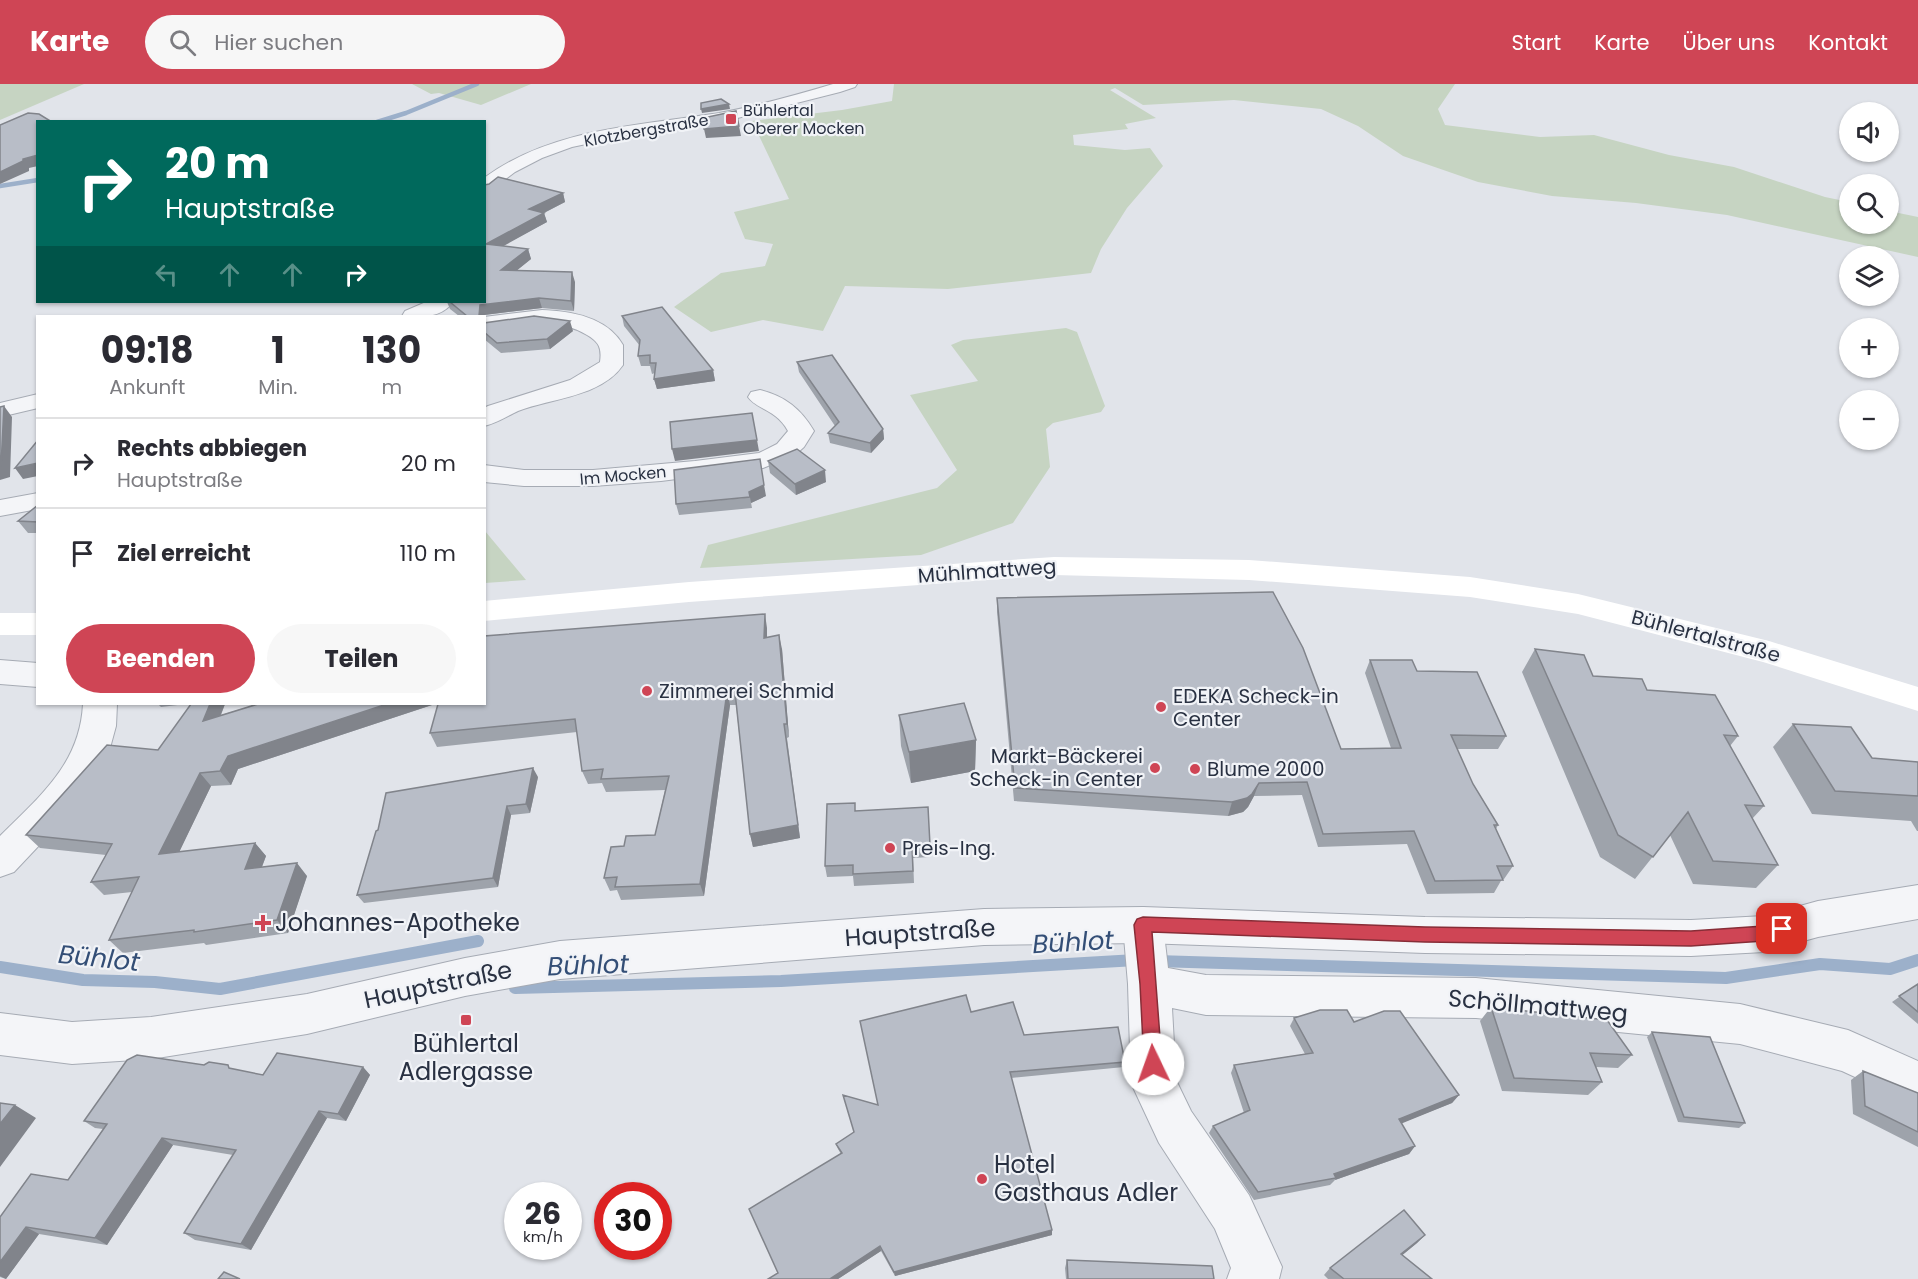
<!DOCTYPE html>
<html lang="de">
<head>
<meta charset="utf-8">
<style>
  body { margin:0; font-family:Poppins,sans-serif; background:#f7f7f7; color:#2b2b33; height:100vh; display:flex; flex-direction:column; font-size:22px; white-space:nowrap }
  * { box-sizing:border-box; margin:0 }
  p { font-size:20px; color:#7c7c81 }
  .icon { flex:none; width:33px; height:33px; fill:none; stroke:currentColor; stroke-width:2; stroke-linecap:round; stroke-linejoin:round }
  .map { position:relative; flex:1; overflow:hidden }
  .panel { position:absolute; left:36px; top:231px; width:450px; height:390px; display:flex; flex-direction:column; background:#fff; border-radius:0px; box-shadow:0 2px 4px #0004 }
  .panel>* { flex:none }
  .hud { position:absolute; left:36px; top:36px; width:450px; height:183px; border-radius:0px; box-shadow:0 2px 4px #0004; background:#00695c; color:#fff; overflow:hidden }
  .fabs { position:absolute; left:1839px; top:18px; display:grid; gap:12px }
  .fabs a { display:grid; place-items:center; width:60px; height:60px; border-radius:50%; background:#fff; box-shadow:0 2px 4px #0004; font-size:30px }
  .speed { position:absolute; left:504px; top:1098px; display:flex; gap:12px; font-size:30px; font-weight:700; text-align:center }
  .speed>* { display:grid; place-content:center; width:78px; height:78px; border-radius:50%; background:#fff; box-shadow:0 2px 4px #0004; line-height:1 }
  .speed small { font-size:15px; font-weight:400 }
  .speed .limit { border:9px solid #d22; background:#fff; color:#111 }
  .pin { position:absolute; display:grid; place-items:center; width:51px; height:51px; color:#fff; margin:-26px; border-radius:12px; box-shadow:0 3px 9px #0006 }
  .me { position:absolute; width:66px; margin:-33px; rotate:357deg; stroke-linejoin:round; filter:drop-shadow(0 0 4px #0008) }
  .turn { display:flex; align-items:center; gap:21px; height:126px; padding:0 30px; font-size:27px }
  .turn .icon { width:78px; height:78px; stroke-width:2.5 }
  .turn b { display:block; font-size:42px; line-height:51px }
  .lanes { display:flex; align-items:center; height:57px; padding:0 30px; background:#0003; justify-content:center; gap:30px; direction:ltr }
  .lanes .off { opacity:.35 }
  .eta { display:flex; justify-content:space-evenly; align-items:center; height:102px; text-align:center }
  .eta b { font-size:36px; font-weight:700; line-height:42px }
  .cta { display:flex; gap:12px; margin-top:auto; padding:12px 30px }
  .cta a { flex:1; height:69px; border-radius:36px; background:#cf4555; color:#fff; font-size:24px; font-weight:700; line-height:69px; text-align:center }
  .cta a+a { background:#f7f7f7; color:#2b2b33 }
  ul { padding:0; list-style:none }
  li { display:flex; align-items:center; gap:18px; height:90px; padding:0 30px; border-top:2px solid #e1e1e2 }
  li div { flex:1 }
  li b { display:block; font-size:22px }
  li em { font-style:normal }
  header { display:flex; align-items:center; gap:36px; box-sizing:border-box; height:84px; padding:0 30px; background:#cf4555; color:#fff }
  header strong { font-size:28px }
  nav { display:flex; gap:33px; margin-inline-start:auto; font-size:21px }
  .search { width:420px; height:54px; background:#f7f7f7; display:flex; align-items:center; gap:15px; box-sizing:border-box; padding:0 21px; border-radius:33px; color:#7c7c81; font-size:22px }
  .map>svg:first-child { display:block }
  .green { fill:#c6d4c2 }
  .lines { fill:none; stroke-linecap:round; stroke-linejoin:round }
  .stream-far1 { stroke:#9cb0ca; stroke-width:4.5 }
  .stream { stroke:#9cb0ca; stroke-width:12 }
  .minor-casing { stroke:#a6abb4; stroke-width:2 }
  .tertiary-casing { stroke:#a6abb4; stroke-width:2 }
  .minor { fill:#f4f5f8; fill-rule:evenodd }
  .tertiary { fill:#f4f5f8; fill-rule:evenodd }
  .secondary { fill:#fff; fill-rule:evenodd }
  .wall { fill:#9ea3ab }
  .shaded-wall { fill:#81848b }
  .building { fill:#b8bdc7; stroke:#81848b; stroke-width:1.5 }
  .route { fill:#cf4555; stroke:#872d37; stroke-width:1.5 }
  .poi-dot { fill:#cf4555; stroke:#f1f3f7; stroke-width:2 }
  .labels { text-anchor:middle; stroke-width:4.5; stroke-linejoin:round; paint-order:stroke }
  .far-poi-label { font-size:16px; fill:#293142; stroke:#f1f3f7; text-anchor:start }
  .far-street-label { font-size:16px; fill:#293142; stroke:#f1f3f7 }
  .street-label { font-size:20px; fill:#293142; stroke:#f1f3f7 }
  .poi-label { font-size:20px; fill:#293142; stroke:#f1f3f7; text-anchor:start }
  .near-poi-label { font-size:24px; fill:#293142; stroke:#f1f3f7; text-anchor:start }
  .near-street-label { font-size:24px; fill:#293142; stroke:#f1f3f7 }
  .near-water-label { font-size:26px; font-style:italic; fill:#334e76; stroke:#f1f3f7 }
</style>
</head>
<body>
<header>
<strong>Karte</strong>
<div class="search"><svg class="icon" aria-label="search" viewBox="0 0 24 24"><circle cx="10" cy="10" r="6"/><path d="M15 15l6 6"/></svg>Hier suchen</div>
<nav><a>Start</a><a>Karte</a><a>Über uns</a><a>Kontakt</a></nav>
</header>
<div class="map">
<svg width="1918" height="1195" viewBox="0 0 1918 1195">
  <rect width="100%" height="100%" fill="#e1e4ea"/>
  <path class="green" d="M0 0H84L0 36Z
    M412 0H531L481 21 439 9 431 10Z
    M894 0H1455L1438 25 1445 41 1540 53 1594 51 1669 71 1734 83 1825 113 1849 118 1850 140H1888L1889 127 1918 133V173L1727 131 1636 119 1552 112 1478 98 1403 72 1358 42 1321 25 1234 16 1143 21 1115 4 1110 6 1156 34 1125 40 1128 45 1073 51 1074 61 1125 66 1150 64 1163 82 1127 124 1101 165 1091 189 948 205 845 202 823 247 763 236 711 248 674 223 721 189 765 182 773 160 745 155 734 128 789 115 752 37 842 26 892 17Z
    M1066 244 1077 248 1105 322 1101 328 1053 339 1046 345 1050 383 1013 439 921 471 700 484 708 461 937 404 957 386 910 311 978 297 951 261 963 256Z
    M484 447H485L526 496 485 499Z"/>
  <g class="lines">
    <path class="stream-far1" d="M377 38 406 29 477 0
      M0 102 38 96"/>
    <path class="stream" d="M1156 877 1726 894 1820 880 1890 885 1918 876
      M0 883 83 896 155 898 220 905 478 857
      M515 904 781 897 1136 876"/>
    <defs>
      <path id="minor" d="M833 0H857L855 3 840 8 722 38 629 51 572 63 542 74 515 88 490 107 484 108V94C552 44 638 42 719 29 757 22 796 11 833 0Z
        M426 218H453C442 234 419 234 402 232L405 227Z
        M542 226C572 227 607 233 623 261V281C601 313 552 314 518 327 507 332 497 339 484 342V324L488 322 570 296 600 278C602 264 599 258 587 251 556 232 519 241 484 247V233Z
        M760 306C785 312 801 325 814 347L804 363 795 371 763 384 661 397 593 402H524L484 398V381L524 386H593L695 377 759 369 777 360 788 347C776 325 757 326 748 313L751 308Z
        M38 310V324L0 333V319Z
        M38 409V425L0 432V416Z
        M0 576 38 579V603L0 600Z
        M83 620H117L116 642 110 664 94 695 63 736 14 788 0 793V752C40 712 80 680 83 620Z
        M1143 823 1157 828 1163 841 1168 884 1206 891 1476 894 1740 920 1848 946 1918 977V1022L1842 987 1740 960 1476 934 1206 931 1172 924 1176 996 1191 1027 1249 1111 1282 1183 1279 1195H1227L1231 1184 1215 1145 1159 1059 1131 999 1128 900 1123 841 1129 828Z"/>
      <path id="tertiary" d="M1918 801V835L1818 853 1764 868 1691 872 1425 869 1143 859 984 861 560 895 465 912 307 950 151 975 72 980 0 971V929L72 938 151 933 307 910 465 874 560 857 984 825 1143 823 1425 833 1691 836 1764 832 1818 817Z"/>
    </defs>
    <use href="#minor" class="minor-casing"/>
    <use href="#tertiary" class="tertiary-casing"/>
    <use href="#minor" class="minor"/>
    <use href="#tertiary" class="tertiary"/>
    <path class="secondary" d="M1054 473 1249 476 1470 493 1578 510 1769 557 1918 603V627L1763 578 1578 530 1470 513 1249 496 1054 491 689 518 484 537V517L689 498Z
      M0 529H38V551H0Z"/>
  </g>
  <path class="wall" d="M484 101 563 109 565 118 544 129 547 138 502 162 528 165 531 175 516 187 575 198 574 227 542 224 484 231V232H459L450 225 447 218H484Z
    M622 232 713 286 715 297 657 305 654 295 655 289 652 290 650 282H641L638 272 640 262 624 242Z
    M484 239 573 247 550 265 501 269 484 255Z
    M797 278 883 345 884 355 871 369 830 359 828 349 835 342 799 288Z
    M768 377 826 398 796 411 770 389Z
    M766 412 751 419 752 424 679 431 676 420Z
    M38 421V449H28L18 437Z
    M997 514 1341 665 1391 664 1365 589 1370 576 1417 587 1506 652 1498 665H1457L1473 700 1498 741 1496 745 1513 782 1504 795H1502L1494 809 1427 810 1407 760 1318 763 1302 711 1254 712 1248 723 1243 728 1228 732 1014 717 997 528Z
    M767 544V553L782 565 789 653 787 654 800 754 753 763 750 750 736 621H730L704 812 621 816 617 806 610 807 604 794 624 762 655 751 665 706 606 708 602 699 588 700 582 687 577 648 437 663 430 649Z
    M1535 565 1593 592 1647 606 1738 652 1730 662 1764 722 1752 735 1778 781 1756 804 1693 800 1670 751 1635 795 1600 773 1522 588Z
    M158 620H186L161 623Z
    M225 620 221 631 258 620H435L238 685 231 701 211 702 179 768 255 759 266 772 262 783 307 792 288 849 206 861 204 859 123 869 109 856 132 808 104 811 91 798 106 771 40 764 26 751 158 666Z
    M899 631 976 656 975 687 911 699 901 662Z
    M1793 640 1872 674 1918 678V747H1917L1911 737 1812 730 1773 663Z
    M538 693 530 729 511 731 498 803 364 819 357 811Z
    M928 723 930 773 913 774 914 799 854 802 853 792 827 793 825 782 856 727Z
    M1918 900V940L1892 918Z
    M1491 923 1632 971 1618 984 1596 983 1602 998 1588 1011 1502 1007 1480 937Z
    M971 928 1024 951 1125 978 1124 983 1011 994 1052 1146V1151L895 1192 881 1167 838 1195H768L778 1189 841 1070 838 1065 836 1060 854 1048 843 1011 878 1021Z
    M1294 934 1354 938 1459 1011 1452 1019 1401 1039 1415 1062 1409 1070 1335 1096 1330 1101 1254 1116 1209 1049 1213 1042 1244 1029 1231 989 1234 981 1305 970 1290 942Z
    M1652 948 1745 1039 1739 1044 1678 1038 1647 953Z
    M363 983 370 991 346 1037 327 1034 251 1166 195 1156 184 1149 233 1071 173 1061 107 1161 39 1150 6 1195 0 1193V1133L68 1096 103 1045 95 1044 84 1037 232 985 263 991Z
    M1863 987 1918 1009V1063L1853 1030 1851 996Z
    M1425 1151 1417 1159 1402 1171 1432 1195H1328L1324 1191 1330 1184Z
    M1067 1176 1214 1195H1066L1065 1184Z"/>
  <path class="shaded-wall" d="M729 20 730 25 702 29 701 25Z
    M739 42 741 52 706 54 704 45Z
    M38 71V82L29 84V87L0 100V88L23 75Z
    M563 109 565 118 532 135 529 125Z
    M544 129 547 138 489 170 486 160Z
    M528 165 531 175 505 196 501 186Z
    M572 188 575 198 574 227 571 217Z
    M539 214 542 224 484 231V232H479L480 221Z
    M570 237 573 247 550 265 547 255Z
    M713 286 715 297 657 305 654 295Z
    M4 322 12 333 10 393 0 396V382Z
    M883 345 884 355 871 369 870 359Z
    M757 356 759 367 675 377 672 365Z
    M38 379V392L23 395 15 384Z
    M825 386 826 398 796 411 795 400Z
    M764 401 766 412 751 419 752 424 749 408Z
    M765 530 767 544V567L764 554Z
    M779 551 782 565 789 653 787 640Z
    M727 608 730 621 704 812 700 800Z
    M210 620H225L213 650 203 637Z
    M387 620H435L238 685 231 701 220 687 228 672Z
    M784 640 800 754 753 763 750 750Z
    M976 656 975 687 911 699 909 668Z
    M533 684 538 693 530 729 526 720Z
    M200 689 211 702 172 783 159 770Z
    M1259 699 1254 712 1248 723 1243 728 1228 732 1232 718Z
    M507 722 511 731 498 803 493 794Z
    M255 759 266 772 256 798 245 785Z
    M297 779 307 792 288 849 277 836Z
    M363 983 370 991 346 1037 338 1030Z
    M1459 1011 1452 1019 1393 1043 1399 1035Z
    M15 1021 36 1034 0 1083V1040Z
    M319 1027 327 1034 251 1166 241 1160Z
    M162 1054 173 1061 107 1161 95 1154Z
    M1415 1062 1409 1070 1335 1096 1336 1094 1334 1090Z
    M26 1143 39 1150 6 1195 0 1192V1178Z
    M1052 1146V1151L895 1192 894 1188Z
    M1425 1151 1417 1159 1394 1178 1401 1170Z
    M880 1162 881 1167 838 1195H830Z"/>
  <path class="building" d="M721 15 729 20 701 25V19Z
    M736 27 739 42 704 45 703 34Z
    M28 29 39 30 52 38H38V71L23 75V77L0 88V41Z
    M498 93 563 109 529 125 544 129 486 160 528 165 501 186 572 188 571 217 539 214 480 221 479 232H467L450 218H484V101L489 100Z
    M662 223 713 286 654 295 656 279H650V271L638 272 640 256 622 232Z
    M534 232 570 237 547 255 497 259 484 248V239Z
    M832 271 883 345 870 359 828 349 839 338 797 278Z
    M4 322 1 382H0V323Z
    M752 329 757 356 672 365 670 338Z
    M38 356V379L15 384Z
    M797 365 825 386 795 400 768 377Z
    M760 375 764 401 749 408 750 413 676 420 674 386Z
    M38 421V438L18 437Z
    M1273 508 1303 564 1341 665 1401 664 1370 576H1412L1417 587 1477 588 1506 652 1451 651 1473 700 1498 741H1494L1513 782H1497L1503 796 1435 797 1414 747 1323 750 1307 698 1259 699 1252 710 1247 714 1232 718 1015 704 997 514Z
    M765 530 764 554 779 551 787 640H784L798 741 750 750 735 608H727L700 800 615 803 617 793 604 794 611 763 624 762 626 752 655 751 669 692 601 695 603 685 582 687 575 635 430 649 438 620H484V552Z
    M1535 565 1584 571 1593 592 1642 595 1647 606 1715 611 1738 652 1724 651 1764 722 1745 721 1778 781 1713 777 1688 728 1653 773 1618 751Z
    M964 619 976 656 909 668 899 631Z
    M191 620H210L203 637 258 620H387L228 672 220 687 200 689 159 770 255 759 245 785 297 779 277 836 194 848V846L109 856 139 793 91 798 112 760 26 751 107 661 158 666Z
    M1793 640 1851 643 1872 674 1918 678V712L1835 707Z
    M533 684 526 720 507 722 493 794 357 811 376 747 378 746 386 709Z
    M855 719V727L928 723 930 761 912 762 913 787 853 790V781L825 782 827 720Z
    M1918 900V928L1899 912Z
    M966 911 971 928 1013 918 1024 951 1118 943 1125 978 1010 988 1052 1146 894 1188 880 1162 830 1195H768L778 1189 749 1125 842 1069 836 1060 854 1048 843 1011 878 1021 860 937Z
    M1491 923 1607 936 1632 971 1590 969 1602 998 1514 994Z
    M1320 926H1347L1354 938 1384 927H1400L1459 1011 1399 1035 1415 1062 1334 1090 1336 1094 1258 1108 1213 1042 1250 1026 1234 981 1313 969 1294 934Z
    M1652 948 1710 953 1745 1039 1684 1033Z
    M277 969 363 983 338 1030 319 1027 241 1160 184 1149 236 1066 162 1054 95 1154 26 1143 0 1178V1133L31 1090 68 1096 107 1040 84 1037 127 976 137 971 204 981 209 978 228 981 229 984 263 991Z
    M1863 987 1918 1009V1048L1865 1022Z
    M0 1019 15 1021 0 1040Z
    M1404 1126 1425 1151 1401 1170 1432 1195H1344L1330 1184Z
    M1067 1176 1212 1182 1214 1195H1068Z
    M224 1188 240 1195H218Z"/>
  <path class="route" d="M1143 833 1425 843 1691 847 1764 842 1782 838 1788 840 1790 845 1788 850 1764 857 1691 862 1425 858 1152 848 1162 980 1160 986 1153 988 1147 986 1144 980 1140 900 1134 841 1137 835Z"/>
  <g class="poi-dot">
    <rect x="725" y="29" width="12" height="12" rx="3"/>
    <circle cx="647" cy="607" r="6"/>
    <circle cx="1161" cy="623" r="6"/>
    <circle cx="1155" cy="684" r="6"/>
    <circle cx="1195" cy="685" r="6"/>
    <circle cx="890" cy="764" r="6"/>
    <path d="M260 830h6v6h6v6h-6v6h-6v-6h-6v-6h6z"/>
    <rect x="460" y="930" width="12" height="12" rx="3"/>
    <circle cx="982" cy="1095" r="6"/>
  </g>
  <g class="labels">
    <g class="far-poi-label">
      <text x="743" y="32">Bühlertal<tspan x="743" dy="18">Oberer Mocken</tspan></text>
    </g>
    <g class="far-street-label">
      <text transform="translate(646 46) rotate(-10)" y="6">Klotzbergstraße</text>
      <text transform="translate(623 391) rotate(-5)" y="6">Im Mocken</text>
    </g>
    <g class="street-label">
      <text transform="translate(987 487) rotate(-4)" y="7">Mühlmattweg</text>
      <text transform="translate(1706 552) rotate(15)" y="7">Bühlertalstraße</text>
    </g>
    <g class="poi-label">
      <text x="659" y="614">Zimmerei Schmid</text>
      <text x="1173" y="619">EDEKA Scheck-in<tspan x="1173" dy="23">Center</tspan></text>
      <text x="1143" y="679" text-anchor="end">Markt-Bäckerei<tspan x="1143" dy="23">Scheck-in Center</tspan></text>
      <text x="1207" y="692">Blume 2000</text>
      <text x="902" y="771">Preis-Ing.</text>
    </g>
    <g class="near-poi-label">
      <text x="275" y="847">Johannes-Apotheke</text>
      <text x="466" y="968" text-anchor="middle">Bühlertal<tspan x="466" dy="28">Adlergasse</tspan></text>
      <text x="994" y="1089">Hotel<tspan x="994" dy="28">Gasthaus Adler</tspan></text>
    </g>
    <g class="near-street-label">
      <text transform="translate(920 849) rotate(-4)" y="8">Hauptstraße</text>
      <text transform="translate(438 901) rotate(-12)" y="8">Hauptstraße</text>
      <text transform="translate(1538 922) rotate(5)" y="8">Schöllmattweg</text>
    </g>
    <g class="near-water-label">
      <text transform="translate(1073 858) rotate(-3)" y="9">Bühlot</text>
      <text transform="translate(99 874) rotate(6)" y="9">Bühlot</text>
      <text transform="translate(588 881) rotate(-2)" y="9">Bühlot</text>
    </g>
  </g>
</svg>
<div class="fabs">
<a><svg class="icon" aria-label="sound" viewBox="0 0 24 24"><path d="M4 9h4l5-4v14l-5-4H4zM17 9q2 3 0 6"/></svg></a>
<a><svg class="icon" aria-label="search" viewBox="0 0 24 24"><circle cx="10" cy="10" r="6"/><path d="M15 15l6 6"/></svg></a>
<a><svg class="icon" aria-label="layers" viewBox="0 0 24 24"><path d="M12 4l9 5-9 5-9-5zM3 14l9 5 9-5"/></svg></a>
<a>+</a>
<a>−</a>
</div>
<div class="speed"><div>26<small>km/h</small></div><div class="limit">30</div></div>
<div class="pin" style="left:1782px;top:845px;background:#d93025"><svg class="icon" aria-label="arrive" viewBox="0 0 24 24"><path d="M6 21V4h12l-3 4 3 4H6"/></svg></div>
<svg class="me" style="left:1153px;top:980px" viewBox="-20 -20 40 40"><circle r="19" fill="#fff"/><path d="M0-13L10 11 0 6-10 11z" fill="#cf4555"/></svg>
<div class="hud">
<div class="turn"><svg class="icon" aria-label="right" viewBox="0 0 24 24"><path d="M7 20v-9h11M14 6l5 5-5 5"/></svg><div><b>20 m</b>Hauptstraße</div></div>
<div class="lanes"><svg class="icon off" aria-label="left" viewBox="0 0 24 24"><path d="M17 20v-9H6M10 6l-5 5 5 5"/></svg><svg class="icon off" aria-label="ahead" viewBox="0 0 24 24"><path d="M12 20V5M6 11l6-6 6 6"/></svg><svg class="icon off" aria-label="ahead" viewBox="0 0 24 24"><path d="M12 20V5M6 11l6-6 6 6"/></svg><svg class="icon" aria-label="right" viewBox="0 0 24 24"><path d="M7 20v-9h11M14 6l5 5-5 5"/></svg></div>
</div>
<section class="panel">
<div class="eta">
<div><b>09:18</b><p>Ankunft</p></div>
<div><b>1</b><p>Min.</p></div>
<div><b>130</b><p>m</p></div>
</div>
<ul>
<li><svg class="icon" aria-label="right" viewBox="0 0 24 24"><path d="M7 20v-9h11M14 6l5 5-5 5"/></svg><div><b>Rechts abbiegen</b><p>Hauptstraße</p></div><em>20 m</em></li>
<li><svg class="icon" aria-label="arrive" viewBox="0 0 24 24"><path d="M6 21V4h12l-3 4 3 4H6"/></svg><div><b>Ziel erreicht</b></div><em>110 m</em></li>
</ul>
<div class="cta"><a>Beenden</a><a>Teilen</a></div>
</section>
</div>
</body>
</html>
